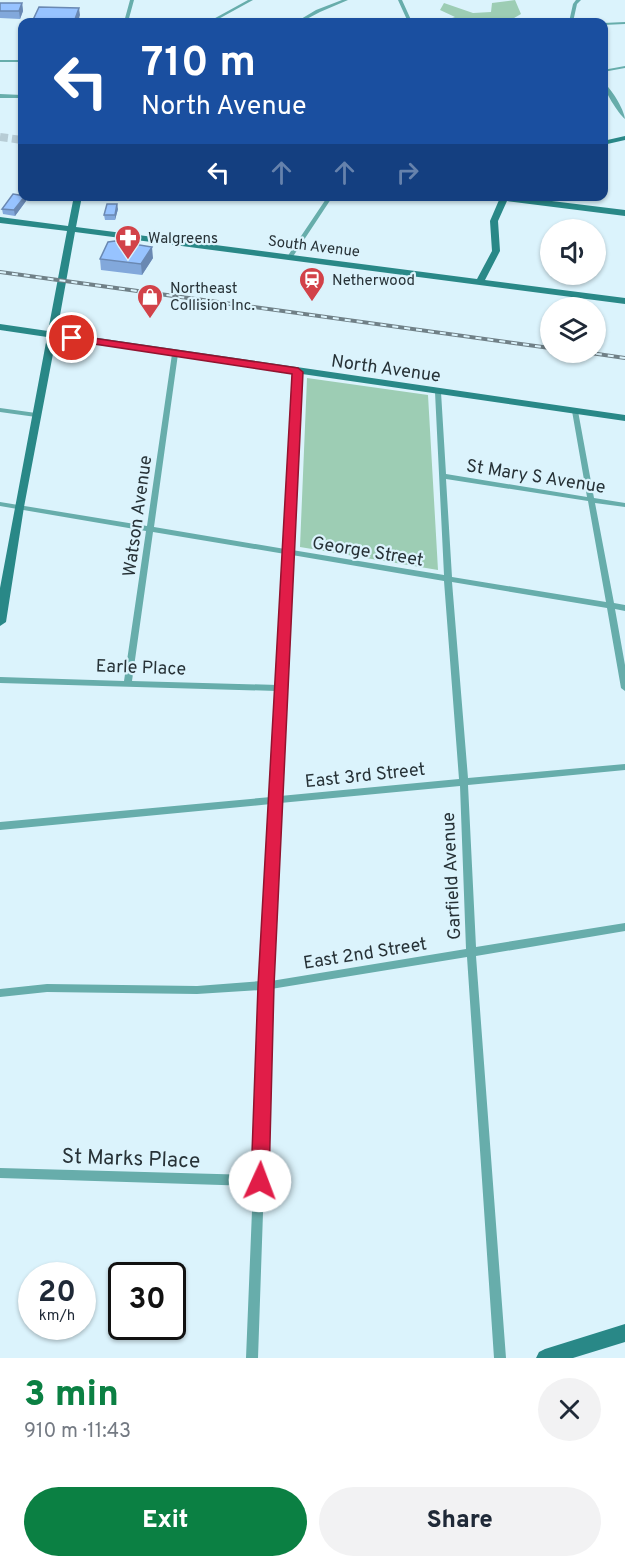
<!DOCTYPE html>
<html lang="en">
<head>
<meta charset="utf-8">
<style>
  body { margin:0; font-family:Overpass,sans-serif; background:#f2f2f3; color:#1f2937; height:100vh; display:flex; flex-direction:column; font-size:22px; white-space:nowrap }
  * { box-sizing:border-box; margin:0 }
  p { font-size:20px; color:#747a83 }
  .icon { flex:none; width:33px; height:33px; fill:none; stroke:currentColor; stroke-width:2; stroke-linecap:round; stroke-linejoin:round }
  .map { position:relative; height:1358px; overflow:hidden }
  .side { display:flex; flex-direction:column; background:#fff; flex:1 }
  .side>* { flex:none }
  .banner { position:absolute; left:18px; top:18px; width:590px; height:183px; border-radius:12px; box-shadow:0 2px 4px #0004; background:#1a4fa0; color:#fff; overflow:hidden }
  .buttons { position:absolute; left:540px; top:219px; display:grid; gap:12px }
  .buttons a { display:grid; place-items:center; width:66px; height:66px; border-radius:50%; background:#fff; box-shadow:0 2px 4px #0004; font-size:30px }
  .speed { position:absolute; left:18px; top:1262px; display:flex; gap:12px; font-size:30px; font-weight:700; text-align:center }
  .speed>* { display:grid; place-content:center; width:78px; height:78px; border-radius:50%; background:#fff; box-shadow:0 2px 4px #0004; line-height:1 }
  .speed small { font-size:15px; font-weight:400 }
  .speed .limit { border:3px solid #111; border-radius:9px; background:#fff; color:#111 }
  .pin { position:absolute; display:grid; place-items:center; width:51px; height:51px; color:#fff; margin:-26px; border:3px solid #fff; border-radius:50%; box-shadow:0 2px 6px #0007 }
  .me { position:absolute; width:66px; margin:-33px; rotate:2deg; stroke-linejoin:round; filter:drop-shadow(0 0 4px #0008) }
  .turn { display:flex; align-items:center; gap:21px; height:126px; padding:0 24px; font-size:27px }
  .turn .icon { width:78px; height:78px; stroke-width:2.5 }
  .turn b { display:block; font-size:42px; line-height:51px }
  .lanes { display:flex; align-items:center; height:57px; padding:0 24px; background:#0003; justify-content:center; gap:30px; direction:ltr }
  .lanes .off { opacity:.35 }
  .round { display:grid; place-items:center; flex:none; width:63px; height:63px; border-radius:32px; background:#f2f2f3 }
  .head { display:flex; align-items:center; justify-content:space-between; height:102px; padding:0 24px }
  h1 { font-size:36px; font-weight:800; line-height:45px; color:#0b8043 }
  .cta { display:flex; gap:12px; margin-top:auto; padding:12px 24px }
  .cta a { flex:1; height:69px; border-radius:36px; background:#0b8043; color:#fff; font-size:24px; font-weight:800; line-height:69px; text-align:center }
  .cta a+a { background:#f2f2f3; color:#1f2937 }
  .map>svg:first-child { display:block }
  .green { fill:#9dcdb4 }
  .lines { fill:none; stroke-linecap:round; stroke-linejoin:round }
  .secondary-tunnel { stroke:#b7ccd5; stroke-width:8; stroke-dasharray:8 4; stroke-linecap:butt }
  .street { fill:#67adab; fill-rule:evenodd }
  .secondary { fill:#298887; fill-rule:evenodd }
  .rail-casing { stroke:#708087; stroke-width:4 }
  .rail { stroke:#dbf3fc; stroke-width:2; stroke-dasharray:6; stroke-linecap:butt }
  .wall { fill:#82a8db }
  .shaded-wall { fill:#6a88b2 }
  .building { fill:#97c3ff; stroke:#6a88b2; stroke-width:1.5 }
  .route { fill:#e11d48; stroke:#92132f; stroke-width:1.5 }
  .labels { text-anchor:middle; stroke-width:4.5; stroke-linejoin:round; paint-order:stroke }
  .far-poi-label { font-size:15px; fill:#273237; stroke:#dbf3fc; text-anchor:start }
  .far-street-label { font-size:15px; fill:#273237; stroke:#dbf3fc }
  .street-label { font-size:18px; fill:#273237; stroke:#dbf3fc }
  .near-street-label { font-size:21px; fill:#273237; stroke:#dbf3fc }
</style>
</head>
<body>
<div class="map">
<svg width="625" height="1358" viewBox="0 0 625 1358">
  <rect width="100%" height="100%" fill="#dbf3fc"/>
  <path class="green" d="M515 0 521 14 507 22H446V20L455 17 440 10 444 3 473 13 491 12 492 3Z
    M307 378 428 395 438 570 300 547Z"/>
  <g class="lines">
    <path class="secondary-tunnel" d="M0 137 22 140"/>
    <path class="street" d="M130 0H134L128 22H124Z
      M248 0H253L213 22H208Z
      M342 0H348L320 12 301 22H296L316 10Z
      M398 0H402L412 22H408Z
      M576 0H581L577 4 573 22H569L573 4Z
      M625 22V24L603 25V23Z
      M0 60H22V62H0Z
      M625 66V68L603 72V70Z
      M603 82C611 88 624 109 625 119 618 113 604 91 603 82Z
      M0 94 22 95V98H0Z
      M328 196H333L292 258H288L287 257Z
      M175 352 178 354 154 527 285 549 295 372 298 370 301 372 292 550 444 575 435 392 438 390 441 392 446 474 587 497 572 411 575 409 578 411 594 498 625 503V507L595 503 614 603 625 605V611L615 609 625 665V691L621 688 607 608 452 582 468 778 625 764V770L468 785 476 947 625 923V931L476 956 506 1358H494L467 957 271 989 264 1178 265 1181 264 1184 258 1358H246L253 1186 0 1178V1168L253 1175 261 990 197 994 47 992 0 997V989L47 984 197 986 261 981 271 804 0 830V822L271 797 277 691 0 683V677L124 681 146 531 0 506V502L147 526 172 354ZM446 479 588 501 606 602 452 577ZM153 532 285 554 278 685 132 681ZM292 555 444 581 459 779 280 796ZM460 786 466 949 271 981 280 803Z
      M0 408 36 413 39 415 36 417 0 412Z"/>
    <path class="secondary" d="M625 136V140L603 145V141Z
      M74 196H82L76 227 477 279 492 251 490 221 499 200 483 196H511L625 210V216L507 201 498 221 500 251 485 280 625 298V304L75 232 57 332 625 415V421L56 338 24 507 6 622 0 626V588L47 337 0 330V324L48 331 67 231 0 223V217L68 226Z
      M625 1324V1342L573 1358H536L539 1352 545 1349Z"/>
    <defs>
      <path id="rail" d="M0 272 550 348
        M584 352 625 358"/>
    </defs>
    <use href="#rail" class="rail-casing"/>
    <use href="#rail" class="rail"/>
  </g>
  <path class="wall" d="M0 3H22L23 11 20 19 0 18Z
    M26 201 15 216 3 214 2 209Z
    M118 209 115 220H105L104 215Z
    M153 258 142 275 101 270 100 259Z"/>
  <path class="shaded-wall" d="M22 3 23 11 20 19 19 11Z
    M79 8 80 15 78 22H74Z
    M25 196 26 201 15 216 14 210Z
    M117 204 118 209 115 220V215Z
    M152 247 153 258 142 275 141 264Z"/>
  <path class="building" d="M0 3H22L19 11H0Z
    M39 7 79 8 74 22H32Z
    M13 194 25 196 14 210 2 209Z
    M107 204H117L115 215H104Z
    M115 241 152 247 141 264 100 259 108 242Z"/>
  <path class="route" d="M72 335 298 368 303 372 274 986 269 1181 267 1188 260 1190 254 1188 251 1181 258 986 292 374 68 340V336Z"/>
  <defs>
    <symbol id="pharmacy-pin" viewBox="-11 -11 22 30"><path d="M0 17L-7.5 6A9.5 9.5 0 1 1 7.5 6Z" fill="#d24249" stroke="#dbf3fc"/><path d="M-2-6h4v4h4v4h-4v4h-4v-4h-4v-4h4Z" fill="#fff"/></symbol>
    <symbol id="station-pin" viewBox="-11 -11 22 30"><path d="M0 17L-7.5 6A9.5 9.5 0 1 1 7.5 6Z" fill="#d24249" stroke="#dbf3fc"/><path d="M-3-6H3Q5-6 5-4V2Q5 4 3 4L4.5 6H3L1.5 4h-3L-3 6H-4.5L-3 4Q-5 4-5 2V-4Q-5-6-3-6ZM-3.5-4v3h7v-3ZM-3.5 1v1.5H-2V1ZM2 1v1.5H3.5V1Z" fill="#fff"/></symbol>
    <symbol id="shop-pin" viewBox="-11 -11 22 30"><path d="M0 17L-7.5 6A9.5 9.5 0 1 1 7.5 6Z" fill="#d24249" stroke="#dbf3fc"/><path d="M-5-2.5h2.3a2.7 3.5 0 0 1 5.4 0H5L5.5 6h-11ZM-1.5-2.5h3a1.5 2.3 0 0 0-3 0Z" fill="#fff"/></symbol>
  </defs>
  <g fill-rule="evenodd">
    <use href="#pharmacy-pin" x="113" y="223" width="30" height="40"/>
    <use href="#station-pin" x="297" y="265" width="30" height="40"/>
    <use href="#shop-pin" x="135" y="282" width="30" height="40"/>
  </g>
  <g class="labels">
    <g class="far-poi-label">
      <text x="148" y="243">Walgreens</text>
      <text x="332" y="285">Netherwood</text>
      <text x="170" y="293">Northeast<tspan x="170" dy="17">Collision Inc.</tspan></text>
    </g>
    <g class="far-street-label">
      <text transform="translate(314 246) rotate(7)" y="5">South Avenue</text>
    </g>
    <g class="street-label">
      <text transform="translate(386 368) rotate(8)" y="6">North Avenue</text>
      <text transform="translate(536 476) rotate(9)" y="6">St Mary S Avenue</text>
      <text transform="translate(137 516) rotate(-82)" y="6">Watson Avenue</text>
      <text transform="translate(368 551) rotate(9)" y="6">George Street</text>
      <text transform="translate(141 667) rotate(2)" y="6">Earle Place</text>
      <text transform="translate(365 775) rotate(-6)" y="6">East 3rd Street</text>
      <text transform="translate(451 876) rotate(-93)" y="6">Garfield Avenue</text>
      <text transform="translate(365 953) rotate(-9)" y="6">East 2nd Street</text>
    </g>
    <g class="near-street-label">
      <text transform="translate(131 1158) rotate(2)" y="7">St Marks Place</text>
    </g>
  </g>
</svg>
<div class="buttons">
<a><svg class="icon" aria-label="sound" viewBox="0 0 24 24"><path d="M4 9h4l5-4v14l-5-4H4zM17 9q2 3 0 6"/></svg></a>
<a><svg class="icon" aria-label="layers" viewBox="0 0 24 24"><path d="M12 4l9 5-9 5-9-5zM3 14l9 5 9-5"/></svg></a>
</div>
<div class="speed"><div>20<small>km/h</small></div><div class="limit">30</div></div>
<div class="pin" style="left:72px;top:338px;background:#d93025"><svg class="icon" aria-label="arrive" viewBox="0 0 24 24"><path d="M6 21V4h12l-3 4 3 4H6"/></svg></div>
<svg class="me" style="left:260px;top:1181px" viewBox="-20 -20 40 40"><circle r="19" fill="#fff"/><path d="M0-13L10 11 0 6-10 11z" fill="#e11d48"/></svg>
<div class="banner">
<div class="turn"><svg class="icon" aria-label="left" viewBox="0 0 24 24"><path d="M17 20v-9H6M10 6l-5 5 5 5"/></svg><div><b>710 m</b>North Avenue</div></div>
<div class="lanes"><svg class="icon" aria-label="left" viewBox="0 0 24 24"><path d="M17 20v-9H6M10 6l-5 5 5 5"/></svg><svg class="icon off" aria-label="ahead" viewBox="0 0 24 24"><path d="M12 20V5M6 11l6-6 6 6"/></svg><svg class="icon off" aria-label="ahead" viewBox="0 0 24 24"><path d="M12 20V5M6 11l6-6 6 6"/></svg><svg class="icon off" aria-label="right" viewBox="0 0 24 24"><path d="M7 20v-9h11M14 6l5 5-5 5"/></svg></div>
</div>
</div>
<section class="side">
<div class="head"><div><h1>3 min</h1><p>910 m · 11:43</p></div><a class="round"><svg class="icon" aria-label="close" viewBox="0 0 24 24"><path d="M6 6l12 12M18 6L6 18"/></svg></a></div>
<div class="cta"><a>Exit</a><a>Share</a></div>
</section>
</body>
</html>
